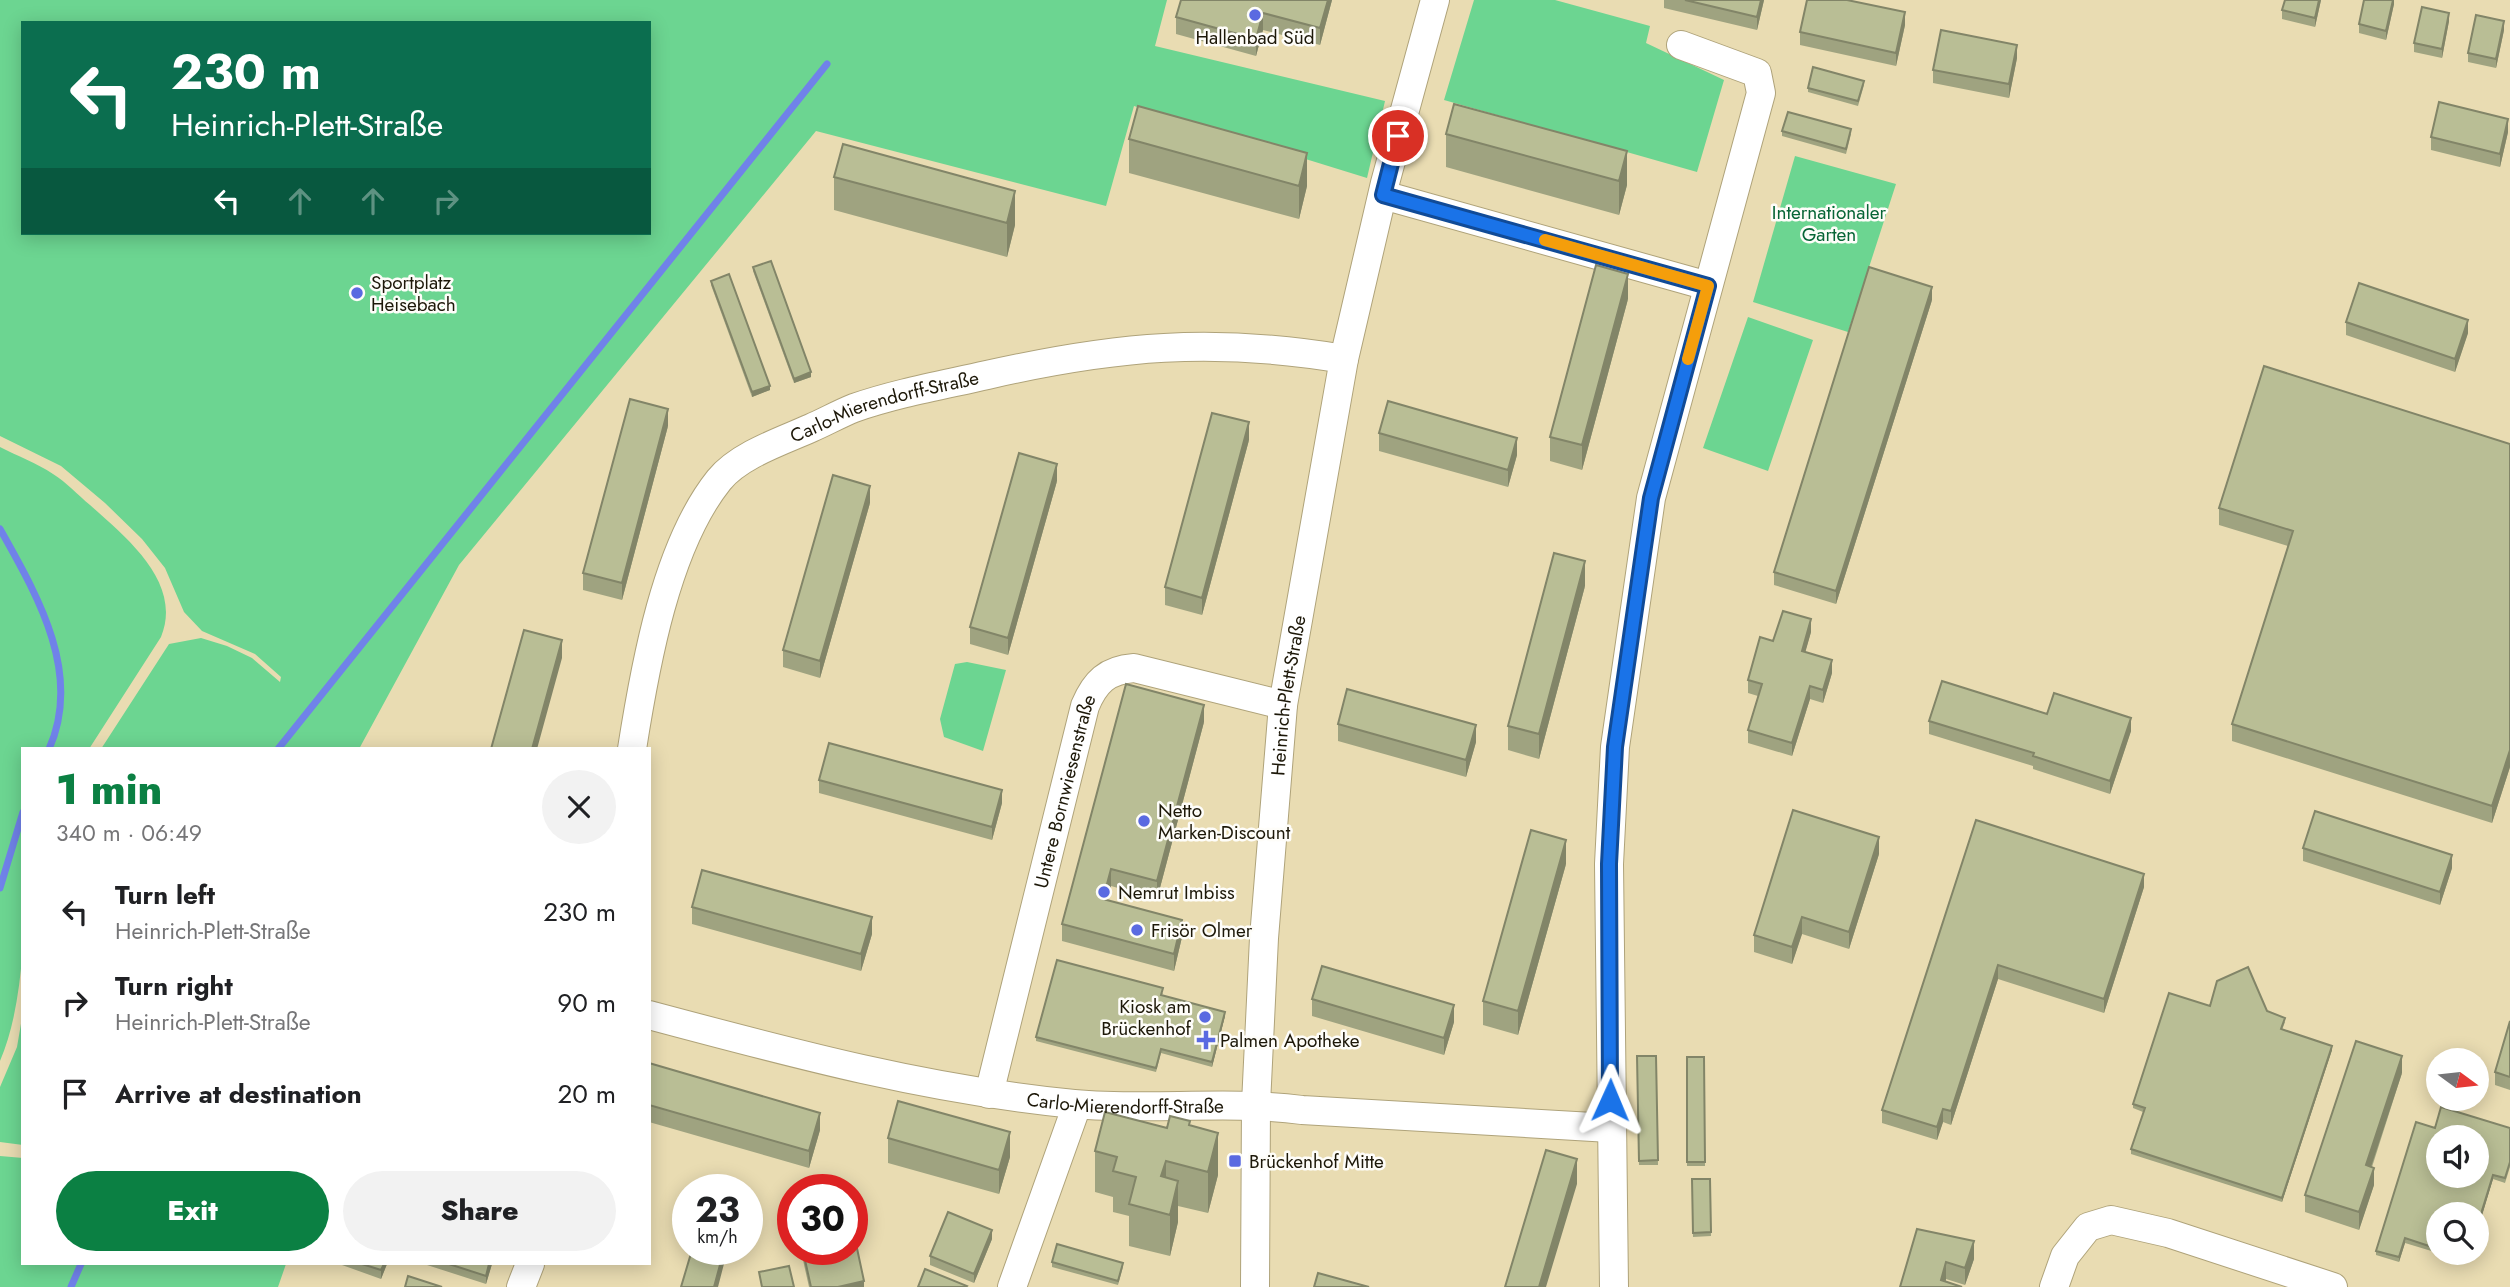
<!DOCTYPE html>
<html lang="en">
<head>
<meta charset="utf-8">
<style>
  body { margin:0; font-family:Jost,sans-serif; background:#f2f2f2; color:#202124; height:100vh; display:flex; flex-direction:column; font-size:26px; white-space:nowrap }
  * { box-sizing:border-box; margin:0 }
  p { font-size:23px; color:#757577 }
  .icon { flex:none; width:38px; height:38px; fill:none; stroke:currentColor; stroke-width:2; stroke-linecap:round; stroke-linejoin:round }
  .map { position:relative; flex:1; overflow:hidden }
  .sheet { position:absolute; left:21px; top:747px; width:630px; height:518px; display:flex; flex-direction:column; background:#fff; border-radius:0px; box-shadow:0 4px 18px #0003 }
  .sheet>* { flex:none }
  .guide { position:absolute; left:21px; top:21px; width:630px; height:214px; border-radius:0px; box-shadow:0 4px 18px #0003; background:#0b6e4f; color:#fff; overflow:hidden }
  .needle { width:46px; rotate:105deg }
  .tools { position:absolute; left:2426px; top:1048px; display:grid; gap:14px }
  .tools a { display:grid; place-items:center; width:63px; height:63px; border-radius:50%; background:#fff; box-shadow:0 4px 18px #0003; font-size:35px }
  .speed { position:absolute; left:672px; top:1174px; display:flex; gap:14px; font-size:35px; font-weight:700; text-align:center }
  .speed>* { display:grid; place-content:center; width:91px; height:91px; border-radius:50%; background:#fff; box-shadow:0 4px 18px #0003; line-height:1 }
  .speed small { font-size:18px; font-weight:400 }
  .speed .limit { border:10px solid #d22; background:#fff; color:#111 }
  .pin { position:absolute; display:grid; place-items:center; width:60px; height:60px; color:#fff; margin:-30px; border:4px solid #fff; border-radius:50%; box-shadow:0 2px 7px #0007 }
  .me { position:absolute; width:77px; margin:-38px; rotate:1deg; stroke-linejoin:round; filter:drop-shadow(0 0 5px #0008) }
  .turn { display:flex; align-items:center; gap:24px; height:147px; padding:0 35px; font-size:32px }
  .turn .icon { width:91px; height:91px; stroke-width:2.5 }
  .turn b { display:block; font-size:49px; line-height:60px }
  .lanes { display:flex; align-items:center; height:66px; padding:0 35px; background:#0003; justify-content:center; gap:35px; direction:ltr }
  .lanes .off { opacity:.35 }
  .round { display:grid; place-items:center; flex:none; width:74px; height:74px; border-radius:37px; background:#f2f2f2 }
  .head { display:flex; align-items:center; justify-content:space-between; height:119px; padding:0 35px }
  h1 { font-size:42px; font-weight:800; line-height:52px; color:#0b8043 }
  .action { display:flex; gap:14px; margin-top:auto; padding:14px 35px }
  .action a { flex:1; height:80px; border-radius:42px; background:#0b8043; color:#fff; font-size:28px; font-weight:800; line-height:80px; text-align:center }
  .action a+a { background:#f2f2f2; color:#202124 }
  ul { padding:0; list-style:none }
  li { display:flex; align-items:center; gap:21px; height:91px; padding:0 35px }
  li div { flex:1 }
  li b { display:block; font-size:26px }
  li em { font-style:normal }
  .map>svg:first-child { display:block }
  .green { fill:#6cd591; fill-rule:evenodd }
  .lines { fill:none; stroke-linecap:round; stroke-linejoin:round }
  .stream { stroke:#7082e9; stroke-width:7 }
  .minor-casing { stroke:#afa37a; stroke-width:30 }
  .minor { stroke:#fff; stroke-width:28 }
  .wall { fill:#9fa380 }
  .shaded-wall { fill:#828568 }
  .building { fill:#b9be95; stroke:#828568; stroke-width:2; fill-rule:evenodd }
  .route-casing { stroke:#114b97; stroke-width:18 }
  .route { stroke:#1a73e8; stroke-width:12 }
  .slow { stroke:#f59e0b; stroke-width:12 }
  .poi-dot { fill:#5a6ae1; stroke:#fefdf9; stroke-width:2.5 }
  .labels { text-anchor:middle; stroke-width:5; stroke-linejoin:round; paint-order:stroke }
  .poi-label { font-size:19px; fill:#1d1809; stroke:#fefdf9; text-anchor:start }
  .park-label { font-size:19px; fill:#076536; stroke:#fefdf9 }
  .street-label { font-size:19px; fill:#1d1809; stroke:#fefdf9 }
</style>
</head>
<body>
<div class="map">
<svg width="2510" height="1287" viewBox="0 0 2510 1287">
  <rect width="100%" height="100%" fill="#e9dcb2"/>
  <path class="green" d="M0 0H1167L1155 46 1385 101 1367 178 1134 106 1106 206 816 131 459 565 359 749H101L169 644 201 638 227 646 252 658 280 682 281 677 255 654 202 631 184 612 165 568 142 539 105 503 61 466 0 436ZM23 23H649V233H23Z
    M1474 0H1555L1650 26 1646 43 1724 80 1697 172 1444 100Z
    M1795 156 1896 184 1848 332 1753 302Z
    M1748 317 1813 340 1768 471 1703 448Z
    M0 447C17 456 37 463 53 474 66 482 78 495 90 505 127 538 183 583 161 637L89 749H23C23 838 35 980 0 1061Z
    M967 662 1006 670 983 751 944 737 940 719 955 664Z
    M23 1012V1145L0 1142V1087L17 1047Z
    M0 1156 23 1158V1264H286L278 1287H0Z"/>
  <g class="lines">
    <path class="stream" d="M0 529C37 595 83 673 49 749
      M278 749 827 64
      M0 888 23 812
      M71 1287 81 1264"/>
    <defs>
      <g id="minor">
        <path d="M1383 195 1708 286"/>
        <path id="s1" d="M632 749C645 666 666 546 719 480 739 455 782 441 811 428 825 422 839 414 854 408 897 393 943 385 987 375 1115 346 1213 337 1344 359"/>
        <path id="s2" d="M649 1015C791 1053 928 1090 1074 1104 1150 1111 1226 1100 1302 1110L1610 1128"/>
        <path id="s3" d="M989 1094 1085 706C1095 682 1107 670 1134 668L1283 705"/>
        <path d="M521 1287 530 1264"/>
        <path d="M1012 1287 1077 1105"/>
        <path id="s4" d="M1255 1287 1256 1104 1264 938 1283 705 1344 359 1385 183 1435 0"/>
        <path d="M1614 1287 1609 864 1615 747 1651 498 1761 93 1757 73 1681 45"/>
        <path d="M2054 1287 2065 1256 2088 1227 2111 1220 2168 1233 2333 1287"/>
      </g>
    </defs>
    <use href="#minor" class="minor-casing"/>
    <use href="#minor" class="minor"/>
  </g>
  <path class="wall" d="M1181 0H1332L1320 45 1263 30 1256 56 1176 34V17Z
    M1664 0H1764L1757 30 1664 8Z
    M2285 0H2321L2315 27 2282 19V10Z
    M2394 0V4L2386 40 2359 33V24Z
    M2449 21 2442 58 2414 52V43Z
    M1905 25 1896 66 1800 45V32Z
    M2504 30 2496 68 2468 62V53Z
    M2017 58 2009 98 1933 83V70Z
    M1864 85 1858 106 1808 92V88Z
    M1454 104 1627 185 1619 215 1446 167V134Z
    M1782 131 1851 134 1846 154 1782 136Z
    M2508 132 2500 167 2431 150V137Z
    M1129 139 1307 186 1299 219 1129 173Z
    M834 177 1015 225 1007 257 834 210Z
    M753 267 811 377 794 383 753 271Z
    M711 281 770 390 752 397 711 285Z
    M1628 299 1582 470 1550 461V437Z
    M1932 300 1836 604 1774 585V572Z
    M2346 322 2468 333 2455 372 2346 335Z
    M668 426 622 600 583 590V573Z
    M1379 433 1517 455 1508 487 1379 451Z
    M1249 440 1202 615 1165 605V587Z
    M2510 444V767L2492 823 2232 741V724L2288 546 2219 525V508Z
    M1057 481 1008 655 970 644V627Z
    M870 503 820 678 783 667V650Z
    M1585 586 1539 759 1508 750V726Z
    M1811 632 1805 652 1832 673 1823 703 1810 699 1792 756 1748 743V730L1758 696 1748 693V680L1773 641Z
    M2047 714 2131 731 2110 794 2033 769V766L1929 734V721Z
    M1204 722 1157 899 1111 886 1107 900 1182 937 1174 971 1062 941V924Z
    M1338 724 1476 742 1466 777 1338 741Z
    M819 780 1002 803 992 840 819 793Z
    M1976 820 2144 887 2104 1013 1998 979 1951 1125 1943 1122 1937 1140 1882 1123V1110Z
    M2303 848 2452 868 2440 905 2303 861Z
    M1879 854 1849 949 1802 934 1792 964 1754 952V935Z
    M1566 864 1518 1035 1483 1025V1001Z
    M692 907 872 934 861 971 692 924Z
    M1163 993 1162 995 1225 1016 1212 1067 1161 1053 1156 1072 1036 1041V1037Z
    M1312 999 1454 1022 1444 1055 1312 1016Z
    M2210 1006 2267 1011 2285 1022 2282 1030 2332 1050 2282 1202 2131 1154V1149L2143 1112 2133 1108V1104Z
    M2510 1021V1090L2495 1085V1072Z
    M1637 1056H1656L1658 1165H1639Z
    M1687 1057H1704L1705 1166H1687Z
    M649 1063 820 1130 809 1168 649 1122Z
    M2402 1073 2372 1167 2374 1185 2359 1230 2305 1212V1195Z
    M1190 1126 1218 1175 1208 1213 1178 1206V1222L1170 1256 1129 1246V1216L1113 1212V1197L1095 1192V1151L1167 1128Z
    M2435 1128H2510V1167L2505 1183 2493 1179 2476 1235V1214H2438V1253L2405 1243 2399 1262 2376 1255V1251Z
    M888 1138 1010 1157 999 1194 888 1163Z
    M1692 1179H1710L1711 1236 1693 1237Z
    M1917 1229 1974 1259 1965 1285 1946 1279V1282L1900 1287Z
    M992 1239 974 1283 930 1265V1256Z
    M803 1251 864 1287H809L803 1260Z
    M2438 1253H2471L2468 1262Z
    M1052 1262 1123 1267 1118 1285 1052 1267Z
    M342 1264H387L381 1279 342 1265Z
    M427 1264H492L486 1284 427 1265Z"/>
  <path class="shaded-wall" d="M1328 0H1332L1320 45V28Z
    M1761 0H1764L1757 30V17Z
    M2319 0H2321L2315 27V18Z
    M2393 0H2394V4L2386 40V31Z
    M1905 12V25L1896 66V53Z
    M1263 13V30L1256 56V39Z
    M2449 13V21L2442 58V49Z
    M2504 21V30L2496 68V59Z
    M2017 45V58L2009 98V84Z
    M2508 119V132L2500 167V154Z
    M1627 151V185L1619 215V181Z
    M1307 153V186L1299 219V186Z
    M1015 191V225L1007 257V223Z
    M1628 274V299L1582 470V445Z
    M1932 287V300L1836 604V591Z
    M2468 320V333L2455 372V359Z
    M811 372V377L794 383V379Z
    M770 386V390L752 397V392Z
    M668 409V426L622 600V583Z
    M1249 422V440L1202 615V598Z
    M1517 438V455L1508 487V470Z
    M1057 464V481L1008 655V638Z
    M870 486V503L820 678V661Z
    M1585 561V586L1539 759V734Z
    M1811 619V632L1802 664V651Z
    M562 640V658L537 749H532Z
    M1832 660V673L1823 703V690Z
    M1810 686V699L1792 756V743Z
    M1204 705V722L1157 899V881Z
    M2131 718V731L2110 794V781Z
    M1476 725V742L1466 777V760Z
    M2510 750V767L2492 823V806Z
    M1002 790V803L992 840V827Z
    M1879 837V854L1849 949V932Z
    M1566 840V864L1518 1035V1011Z
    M2452 855V868L2440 905V892Z
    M1111 869V886L1103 916V899Z
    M2144 874V887L2104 1013V999Z
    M872 917V934L861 971V954Z
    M1802 917V934L1792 964V947Z
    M1182 920V937L1174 971V954Z
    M1998 965V979L1951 1125V1111Z
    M1454 1005V1022L1444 1055V1038Z
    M1225 1012V1016L1212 1067V1062Z
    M2332 1046V1050L2282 1202V1198Z
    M2402 1056V1073L2366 1182V1165Z
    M1943 1109V1122L1937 1140V1127Z
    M820 1113V1130L809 1168V1151Z
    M1010 1132V1157L999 1194V1170Z
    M1218 1133V1175L1208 1213V1172Z
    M1577 1159V1184L1546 1287H1539Z
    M1166 1161V1202L1161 1176Z
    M2374 1168V1185L2359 1230V1212Z
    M2493 1175V1179L2476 1235V1230Z
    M1178 1181V1222L1170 1256V1215Z
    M992 1230V1239L974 1283V1274Z
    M2405 1238V1243L2399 1262V1257Z
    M1974 1241V1259L1965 1285V1268Z
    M724 1250 725 1260 718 1287H714Z
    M1946 1262V1279L1944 1287 1941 1280Z
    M384 1264H387L381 1279V1270Z
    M489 1264H492L486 1284V1276Z
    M864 1281V1287H838Z"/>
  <path class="building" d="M1181 0H1328L1320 28 1263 13 1256 39 1176 17Z
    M1685 0H1761L1757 17Z
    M1807 0H1847L1905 12 1896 53 1800 32Z
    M2285 0H2319L2315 18 2282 10Z
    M2364 0H2393L2386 31 2359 24Z
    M2422 7 2449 13 2442 49 2414 43Z
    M2476 15 2504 21 2496 59 2468 53Z
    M1941 30 2017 45 2009 84 1933 70Z
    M1813 67 1864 81 1858 101 1808 88Z
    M2439 102 2508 119 2500 154 2431 137Z
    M1454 104 1627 151 1619 181 1446 134Z
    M1138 106 1307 153 1299 186 1129 139Z
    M1788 112 1851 129 1846 149 1782 131Z
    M843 144 1015 191 1007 223 834 177Z
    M771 261 811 372 794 379 753 267Z
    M1596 265 1628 274 1582 445 1550 437Z
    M1869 267 1932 287 1836 591 1774 572Z
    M729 274 770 386 752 392 711 281Z
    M2359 283 2468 320 2455 359 2346 322Z
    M2264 366 2510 444V750L2492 806 2232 724 2293 531 2219 508Z
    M630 399 668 409 622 583 583 573Z
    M1388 401 1517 438 1508 470 1379 433Z
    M1212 413 1249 422 1202 598 1165 587Z
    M1019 453 1057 464 1008 638 970 627Z
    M833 475 870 486 820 661 783 650Z
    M1554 553 1585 561 1539 734 1508 726Z
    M1783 611 1811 619 1802 651 1832 660 1823 690 1810 686 1792 743 1748 730 1762 684 1748 680 1760 637 1773 641Z
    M524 630 562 640 532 749H491Z
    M1942 681 2047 714 2054 693 2131 718 2110 781 2033 756 2034 753 1929 721Z
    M1126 684 1204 705 1157 881 1111 869 1103 899 1182 920 1174 954 1062 924Z
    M1347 689 1476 725 1466 760 1338 724Z
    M829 743 1002 790 992 827 819 780Z
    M1793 810 1879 837 1849 932 1802 917 1792 947 1754 935Z
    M2315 811 2452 855 2440 892 2303 848Z
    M1976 820 2144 874 2104 999 1998 965 1951 1111 1943 1109 1937 1127 1882 1110Z
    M1531 830 1566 840 1518 1011 1483 1001Z
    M702 870 872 917 861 954 692 907Z
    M1057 960 1163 988 1161 995 1225 1012 1212 1062 1161 1049 1156 1068 1036 1037Z
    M1322 966 1454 1005 1444 1038 1312 999Z
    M2248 967 2267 1011 2285 1018 2281 1029 2332 1046 2282 1198 2131 1149 2145 1108 2133 1104 2169 993 2210 1006 2217 981Z
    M2510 1021V1077L2495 1072Z
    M2356 1041 2402 1056 2366 1165 2374 1168 2359 1212 2305 1195Z
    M1637 1056H1656L1658 1160 1639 1161Z
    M1687 1057H1704L1705 1162H1687Z
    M649 1063 820 1113 809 1151 649 1105Z
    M898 1101 1010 1132 999 1170 888 1138Z
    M2441 1107 2510 1128V1162L2505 1178 2493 1175 2476 1230V1214H2438V1249L2405 1238 2399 1257 2376 1251 2416 1122 2435 1128ZM2438 1138H2476V1176H2438Z
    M1105 1112 1167 1128 1170 1116 1190 1121 1189 1125 1218 1133 1208 1172 1166 1161 1161 1176 1178 1181 1170 1215 1129 1204 1136 1177 1113 1171 1117 1157 1095 1151Z
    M1546 1150 1577 1159 1539 1287H1505Z
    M1692 1179H1710L1711 1232 1693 1233Z
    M948 1212 992 1230 974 1274 930 1256Z
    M1917 1229 1974 1241 1965 1268 1946 1262 1941 1280 1962 1287H1900Z
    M855 1239 864 1281 838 1287H811L803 1251 809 1250H852V1240Z
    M1057 1244 1123 1263 1118 1281 1052 1262Z
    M692 1250H724L714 1287H681Z
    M2452 1253H2469L2468 1258Z
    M362 1264H384L381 1270Z
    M449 1264H489L486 1276Z
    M789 1266 794 1287H762L759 1272Z
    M925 1269 967 1286 966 1287H918Z
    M1318 1273 1369 1287H1314Z
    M408 1276 442 1287H405Z"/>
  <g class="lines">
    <defs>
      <path id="route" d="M1398 136 1383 195 1708 286 1651 498 1615 747 1609 864 1610 1100"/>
    </defs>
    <use href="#route" class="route-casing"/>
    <use href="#route" class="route"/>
    <path class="slow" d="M1545 240 1708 286 1688 359"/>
  </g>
  <g class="poi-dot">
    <circle cx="1255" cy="15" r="7"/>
    <circle cx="357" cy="293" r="7"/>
    <circle cx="1144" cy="821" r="7"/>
    <circle cx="1104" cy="892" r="7"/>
    <circle cx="1137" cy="930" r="7"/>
    <circle cx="1205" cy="1017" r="7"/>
    <path d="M1202.5 1029.5h7v7h7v7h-7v7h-7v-7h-7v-7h7z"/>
    <rect x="1228" y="1154" width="14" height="14" rx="3.5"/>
  </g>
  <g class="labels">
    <g class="poi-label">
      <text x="1255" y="44" text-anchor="middle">Hallenbad Süd</text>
      <text x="371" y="289">Sportplatz<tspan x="371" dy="22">Heisebach</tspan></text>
      <text x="1158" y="817">Netto<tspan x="1158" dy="22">Marken-Discount</tspan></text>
      <text x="1118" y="899">Nemrut Imbiss</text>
      <text x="1151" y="937">Frisör Olmer</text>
      <text x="1191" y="1013" text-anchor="end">Kiosk am<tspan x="1191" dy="22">Brückenhof</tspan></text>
      <text x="1220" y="1047">Palmen Apotheke</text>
      <text x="1249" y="1168">Brückenhof Mitte</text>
    </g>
    <g class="park-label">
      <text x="1829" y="219">Internationaler<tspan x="1829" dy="22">Garten</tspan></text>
    </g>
    <g class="street-label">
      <text dy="7" stroke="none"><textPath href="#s1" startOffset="469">Carlo-Mierendorff-Straße</textPath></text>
      <text dy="7" stroke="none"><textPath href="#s4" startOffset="593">Heinrich-Plett-Straße</textPath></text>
      <text dy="7" stroke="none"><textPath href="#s3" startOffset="312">Untere Bornwiesenstraße</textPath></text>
      <text dy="7" stroke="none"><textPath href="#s2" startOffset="486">Carlo-Mierendorff-Straße</textPath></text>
    </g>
  </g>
</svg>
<div class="tools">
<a><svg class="needle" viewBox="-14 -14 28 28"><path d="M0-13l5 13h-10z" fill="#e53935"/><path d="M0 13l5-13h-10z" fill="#757577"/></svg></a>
<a><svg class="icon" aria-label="sound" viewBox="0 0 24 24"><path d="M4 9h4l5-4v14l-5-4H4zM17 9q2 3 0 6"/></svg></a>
<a><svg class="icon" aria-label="search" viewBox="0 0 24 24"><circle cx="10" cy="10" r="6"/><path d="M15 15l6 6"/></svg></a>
</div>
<div class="speed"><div>23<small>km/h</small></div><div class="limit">30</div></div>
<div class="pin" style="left:1398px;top:136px;background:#d93025"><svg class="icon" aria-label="arrive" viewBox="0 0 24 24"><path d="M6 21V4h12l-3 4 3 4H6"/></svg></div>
<svg class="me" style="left:1610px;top:1100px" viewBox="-20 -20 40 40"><path d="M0-17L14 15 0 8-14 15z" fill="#1a73e8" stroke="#fff" stroke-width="4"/></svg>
<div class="guide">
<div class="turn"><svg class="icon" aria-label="left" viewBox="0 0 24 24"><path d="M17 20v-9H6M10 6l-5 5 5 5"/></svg><div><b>230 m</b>Heinrich-Plett-Straße</div></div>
<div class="lanes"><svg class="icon" aria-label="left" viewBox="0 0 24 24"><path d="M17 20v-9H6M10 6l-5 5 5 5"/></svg><svg class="icon off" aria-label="ahead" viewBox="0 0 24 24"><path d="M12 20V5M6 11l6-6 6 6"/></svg><svg class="icon off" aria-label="ahead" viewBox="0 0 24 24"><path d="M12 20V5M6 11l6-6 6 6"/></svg><svg class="icon off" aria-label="right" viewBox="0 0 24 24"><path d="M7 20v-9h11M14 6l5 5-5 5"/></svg></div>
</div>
<section class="sheet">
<div class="head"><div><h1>1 min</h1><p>340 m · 06:49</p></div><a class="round"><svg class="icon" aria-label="close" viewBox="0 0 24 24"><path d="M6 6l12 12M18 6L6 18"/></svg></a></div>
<ul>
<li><svg class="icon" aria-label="left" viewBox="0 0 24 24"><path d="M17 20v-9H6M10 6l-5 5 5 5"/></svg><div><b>Turn left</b><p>Heinrich-Plett-Straße</p></div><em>230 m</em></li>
<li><svg class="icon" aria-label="right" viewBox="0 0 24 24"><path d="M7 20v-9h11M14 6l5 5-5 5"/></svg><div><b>Turn right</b><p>Heinrich-Plett-Straße</p></div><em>90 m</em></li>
<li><svg class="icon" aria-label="arrive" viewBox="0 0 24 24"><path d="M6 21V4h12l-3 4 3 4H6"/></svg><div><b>Arrive at destination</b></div><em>20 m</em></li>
</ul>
<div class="action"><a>Exit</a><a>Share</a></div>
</section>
</div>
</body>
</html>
